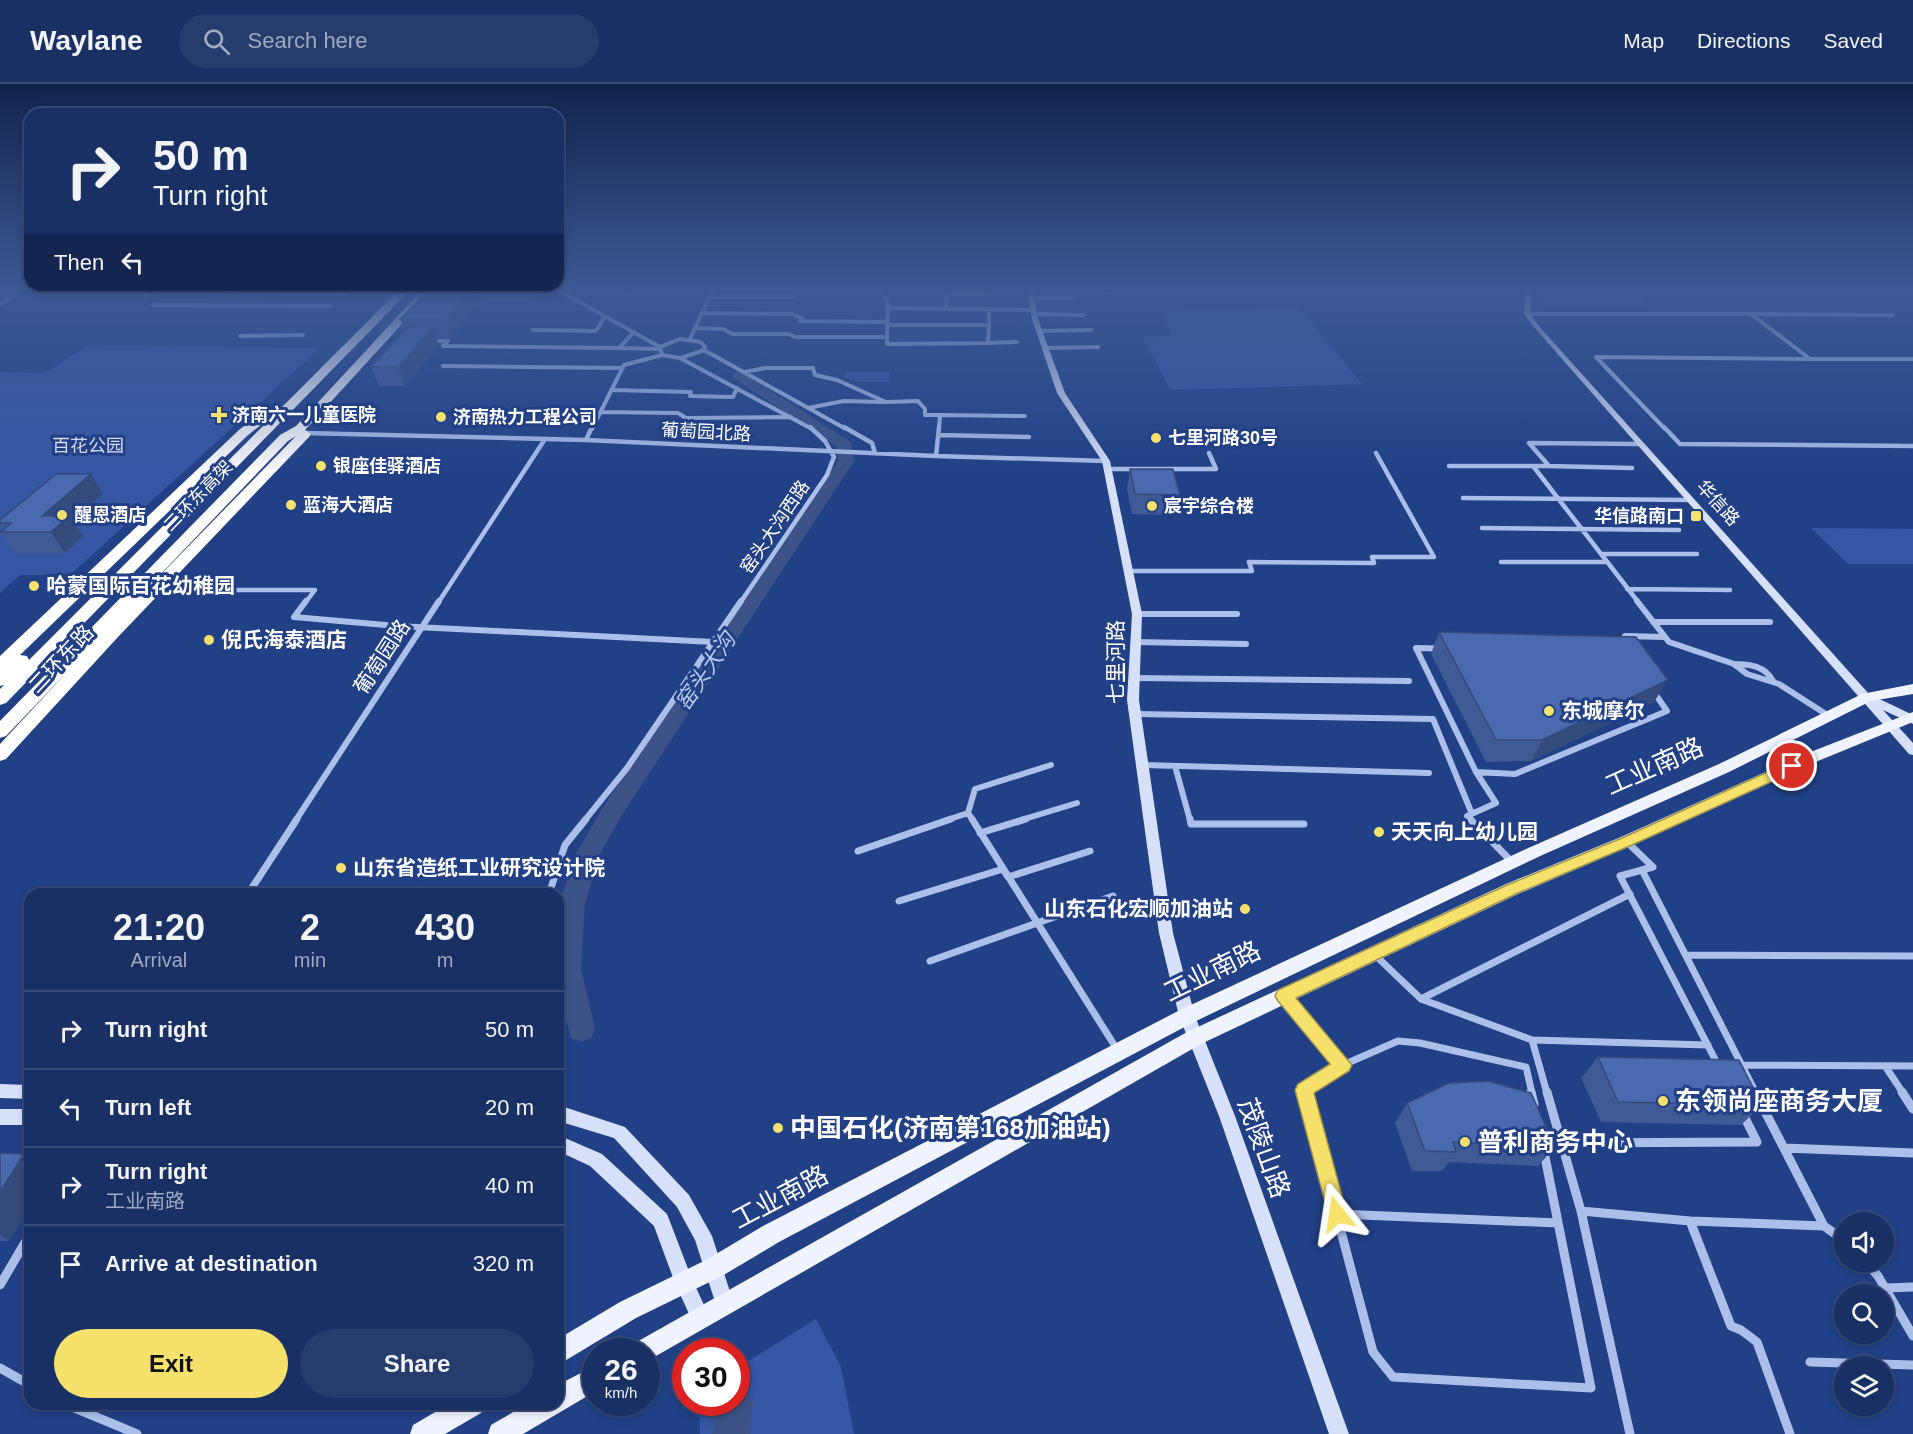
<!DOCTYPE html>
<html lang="en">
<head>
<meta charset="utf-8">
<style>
  body { margin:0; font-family:Helvetica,"Noto Sans SC",sans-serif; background:#263c6d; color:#f1f3f6; height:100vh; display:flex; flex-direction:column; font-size:22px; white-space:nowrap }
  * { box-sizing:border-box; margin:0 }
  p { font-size:20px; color:#9fa9bf }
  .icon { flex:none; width:33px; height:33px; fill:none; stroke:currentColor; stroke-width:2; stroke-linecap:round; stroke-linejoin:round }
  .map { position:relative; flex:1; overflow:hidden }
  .panel { position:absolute; left:24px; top:804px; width:540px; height:522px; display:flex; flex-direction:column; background:#193064; border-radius:18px; box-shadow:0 3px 9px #0003,0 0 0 2px #374b78 }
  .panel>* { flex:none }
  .hud { position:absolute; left:24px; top:24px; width:540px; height:183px; border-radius:18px; box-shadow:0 3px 9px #0003,0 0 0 2px #374b78; background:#193064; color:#f1f3f6; overflow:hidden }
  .tools { position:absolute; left:1834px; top:1128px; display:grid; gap:12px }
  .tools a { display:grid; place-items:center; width:60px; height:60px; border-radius:50%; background:#193064; box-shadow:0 3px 9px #0003,0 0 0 2px #374b78; font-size:30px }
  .speed { position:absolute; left:582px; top:1254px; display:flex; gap:12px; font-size:30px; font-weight:700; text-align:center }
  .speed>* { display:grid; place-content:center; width:78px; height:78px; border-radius:50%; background:#193064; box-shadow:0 3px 9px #0003,0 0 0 2px #374b78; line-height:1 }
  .speed small { font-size:15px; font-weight:400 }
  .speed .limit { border:9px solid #d22; background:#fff; color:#111 }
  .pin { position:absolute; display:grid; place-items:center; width:51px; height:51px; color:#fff; margin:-26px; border:3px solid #fff; border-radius:50%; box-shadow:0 2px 6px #0007 }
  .me { position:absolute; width:66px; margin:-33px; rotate:345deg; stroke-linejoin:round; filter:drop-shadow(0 0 4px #0008) }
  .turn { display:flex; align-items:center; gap:21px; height:126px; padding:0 30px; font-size:27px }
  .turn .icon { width:78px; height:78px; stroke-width:2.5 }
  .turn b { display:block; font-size:42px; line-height:51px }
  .then { display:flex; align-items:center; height:57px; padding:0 30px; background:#0003; gap:12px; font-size:22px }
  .eta { display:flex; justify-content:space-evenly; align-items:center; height:102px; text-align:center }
  .eta b { font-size:36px; font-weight:600; line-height:42px }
  .cta { display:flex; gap:12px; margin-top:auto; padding:12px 30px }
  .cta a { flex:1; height:69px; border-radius:36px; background:#f6e16d; color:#111; font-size:24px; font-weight:600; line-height:69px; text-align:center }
  .cta a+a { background:#263c6d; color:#f1f3f6 }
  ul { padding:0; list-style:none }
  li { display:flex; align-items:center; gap:18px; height:78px; padding:0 30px; border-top:2px solid #374b78 }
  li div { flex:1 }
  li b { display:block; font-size:22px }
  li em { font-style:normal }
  header { display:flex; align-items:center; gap:36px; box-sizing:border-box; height:84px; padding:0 30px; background:#193064; border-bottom:2px solid #374b78 }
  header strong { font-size:28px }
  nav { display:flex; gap:33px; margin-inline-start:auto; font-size:21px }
  .search { width:420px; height:54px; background:#263c6d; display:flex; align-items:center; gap:15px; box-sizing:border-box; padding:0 21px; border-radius:33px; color:#9fa9bf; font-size:22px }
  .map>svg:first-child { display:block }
  .green { fill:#3557a4 }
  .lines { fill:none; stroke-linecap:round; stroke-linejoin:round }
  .river { fill:#3d5387; fill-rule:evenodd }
  .street-far4 { stroke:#abbfe9; stroke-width:4 }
  .street-far3 { stroke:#abbfe9; stroke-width:4.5 }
  .street-far2 { stroke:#abbfe9; stroke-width:6 }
  .street-far1 { stroke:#abbfe9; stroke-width:7 }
  .street { stroke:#abbfe9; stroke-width:9 }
  .secondary { fill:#d6e0f8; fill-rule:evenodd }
  .primary { fill:#eff3fe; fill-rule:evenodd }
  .highway { fill:#fff; fill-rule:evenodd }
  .wall { fill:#405a96 }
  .shaded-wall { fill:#344a7a }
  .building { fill:#4a69af; stroke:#344a7a; stroke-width:1.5 }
  .route { fill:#f6e16d; stroke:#a09247; stroke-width:1.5 }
  .poi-dot { fill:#f6e16d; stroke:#214086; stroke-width:2 }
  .labels { text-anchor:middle; stroke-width:6; stroke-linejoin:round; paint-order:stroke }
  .far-poi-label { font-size:18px; font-weight:bold; fill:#fff; stroke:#214086; text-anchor:start }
  .far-street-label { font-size:18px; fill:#fff; stroke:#214086 }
  .far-park-label { font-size:18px; fill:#d0dcf7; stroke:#214086 }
  .poi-label { font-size:21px; font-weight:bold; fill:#fff; stroke:#214086; text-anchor:start }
  .street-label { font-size:21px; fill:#fff; stroke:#214086 }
  .water-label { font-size:22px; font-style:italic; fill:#b7c9f1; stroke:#214086 }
  .near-street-label { font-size:26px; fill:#fff; stroke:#214086 }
  .near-poi-label { font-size:26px; font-weight:bold; fill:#fff; stroke:#214086; text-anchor:start }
</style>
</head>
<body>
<header>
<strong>Waylane</strong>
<div class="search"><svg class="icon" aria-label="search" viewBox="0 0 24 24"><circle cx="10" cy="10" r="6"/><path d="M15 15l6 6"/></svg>Search here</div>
<nav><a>Map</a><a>Directions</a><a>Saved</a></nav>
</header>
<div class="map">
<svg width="1913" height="1350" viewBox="0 0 1913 1350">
  <rect width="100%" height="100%" fill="#214086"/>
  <path class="green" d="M1299 222 1362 300 1170 306 1143 253 1173 252 1159 226Z
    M88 261 320 264 70 491H20L0 509V288L45 289Z
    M845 288H890L889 298H857L844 293Z
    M1811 444 1913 445V480H1848Z
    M816 1235 841 1283 854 1350H700L699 1319 736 1318 737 1284Z"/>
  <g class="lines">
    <path class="river" d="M739 287 851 358 854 377 625 726 601 768 585 819 581 885 595 945 591 954 581 958 571 954 558 906 559 819 577 768 608 715 838 377 837 363 734 294 732 291 734 288Z
      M736 1300 748 1305 753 1318 750 1350H712L717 1318H736Z"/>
    <path class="street-far4" d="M549 205 565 210 660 263
      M881 205 878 208 888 216 887 260 988 259
      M1091 205 1092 209 1172 205
      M162 209 224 208
      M248 209 345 210
      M625 210 660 205
      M145 212 151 205
      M710 213H794L796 205
      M1032 214H1076
      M0 220 10 214
      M153 221 331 222
      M887 224 1034 226
      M946 224 947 210H990
      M702 229 792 230 802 234 800 237 887 238
      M1034 230 1084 231
      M1527 230H1751
      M1893 231 1751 230 1810 275H1913
      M887 241H989V225
      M989 241 988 259 1017 258
      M695 244 723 245 733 250H789L795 253H887
      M533 246 596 247 605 232
      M1039 247 1091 246
      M240 252 303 251
      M690 255 713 205
      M432 257H448L443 262 619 264 634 248
      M660 263 680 255 701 258 705 263 704 266 846 345
      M660 263 662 271 680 274 812 345
      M619 264 659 265
      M1045 264 1098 263
      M681 274 704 266
      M443 282 623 284
      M744 288 765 284H813L815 291 837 296 886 318 918 317 925 325V331H940L939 345
      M611 306 691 308 690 312 733 313 737 304
      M808 324 844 317 883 318
      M600 328 678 329 686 334 791 333
      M940 331 1025 332
      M592 345 624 281 662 271
      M1665 345 1596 273 1810 275"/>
    <path class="street-far3" d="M844 343 872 359 875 369
      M1664 343 1680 360 1913 362
      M305 349 586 356 936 372 1106 377
      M938 351 1029 353
      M586 356 592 343
      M936 372 939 343
      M1449 382H1533
      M1549 382 1632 384
      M1108 385H1216L1209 369
      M1463 414 1691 416
      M1482 444 1679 446
      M1601 470H1697
      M1501 478H1607
      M1130 487H1252L1249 478 1374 479 1372 473H1434L1376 369
      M1627 505 1730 506
      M156 506H315L305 519
      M438 519 545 355
      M740 519 827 391 834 373 825 357 810 343
      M1639 519 1533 382H1549L1529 359 1641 360"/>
    <path class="street-far2" d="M306 517 294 533 397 542 713 558
      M1637 517 1669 558 1734 580 1747 590 1779 600 1829 632
      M1137 530H1237
      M1653 538H1770
      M1625 552 1664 553
      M1135 558 1246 560
      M1416 564 1627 569 1667 627 1515 690 1476 688Z
      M1734 580C1750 580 1765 582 1773 597
      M1134 594 1409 597
      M1135 630 1433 635 1472 730
      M1143 681 1429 689
      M1175 682 1190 736
      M296 736 439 517
      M585 736 627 684 741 517
      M947 736 968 729
      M973 736 968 729 975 705 1051 681
      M1021 736 1077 719
      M1471 736 1467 732 1496 719 1476 688"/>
    <path class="street-far1" d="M972 735 1118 967
      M1190 735 1191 740H1304
      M1470 735 1512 778
      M980 749 1026 735
      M1627 758 1653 783 1620 792 1718 981
      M858 767 951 735
      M1642 786 1756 1009
      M248 810 297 735
      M549 810 565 761 586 735
      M899 817 1003 785 1008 793 1090 767
      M1375 871 1421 915 1532 956 1708 961
      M1686 871 1913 872
      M930 877 1113 812
      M1284 912 1343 981 1304 1006 1305 1009
      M1421 915 1630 810
      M1532 956 1547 1009
      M1343 981 1398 957 1420 959 1526 983 1532 1009
      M1742 981 1913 982
      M1885 982 1903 1009"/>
    <path class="street" d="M1304 1008 1373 1268 1393 1293 1591 1304 1544 1068
      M1531 1008 1534 1020
      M1547 1008 1581 1127 1630 1350
      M1755 1008 1824 1142 1845 1157
      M1902 1008 1913 1025
      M1561 1059 1757 1058 1743 1030
      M1784 1064 1913 1069
      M1581 1127 1690 1137 1731 1242 1741 1246 1757 1258 1790 1350
      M1337 1130 1558 1139
      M1690 1137 1824 1142
      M1866 1178 1878 1192 1913 1252
      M0 1201 30 1150
      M1885 1204 1913 1203
      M1810 1278 1913 1281
      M0 1284 30 1301
      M65 1320 137 1350"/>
    <path class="secondary" d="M1027 205H1033L1038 235 1065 309 1110 377 1142 530 1139 616 1173 849 1195 932 1235 1032 1349 1350H1329L1219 1032 1179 932 1159 849 1127 616 1132 530 1102 377 1057 309 1032 235Z
      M1526 205H1532L1530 230 1538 241 1869 610 1913 631V640L1883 626 1913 659V671L1909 670 1534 243 1524 230Z
      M0 1000 30 1001V1015L0 1014Z
      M558 1021 625 1043 689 1111 712 1152 734 1220 732 1227 725 1229 718 1227 695 1156 677 1123 614 1054 558 1037Z
      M0 1025H30V1041H0Z
      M558 1051 602 1070 667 1130 692 1195 710 1234 708 1241 701 1243 694 1241 675 1199 654 1142 590 1082 558 1067Z"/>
    <path class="primary" d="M1913 600V610L1871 617 1729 688 1538 773 1194 938 779 1158 722 1192 636 1234 558 1281V1255L620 1218 706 1176 763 1142 1180 926 1526 765 1719 680 1862 610Z
      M1913 628V638L1818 677 1633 761 1518 810 1201 960 649 1276 646 1278V1268H629L633 1260 1187 948 1506 800 1621 753 1808 669Z
      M596 1281V1307L523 1350H488L491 1341 527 1320H558V1301Z
      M449 1320H484L481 1329 445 1350H410L413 1341Z"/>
    <path class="highway" d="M400 205H411L6 619 0 621V605L4 601 0 602V572L239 346 268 323H276V329L247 352 20 571 27 572 29 576Z
      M423 205H434L305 346 311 350 309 353 118 553 6 675 0 677V660L70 585 6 652 0 654V637L280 351 296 342ZM296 352 134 518 288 357Z"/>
  </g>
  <path class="wall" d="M430 205H539V208L533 217H483L451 254H436L439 261 405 302H379L371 283 405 247 400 235Z
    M1547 205H1648L1650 206 1642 223H1543Z
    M1130 385 1180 411 1176 431 1132 430 1127 405Z
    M91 390 103 410 73 437 83 452 65 469H15L0 449 2 447 0 444V436Z
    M1439 548 1654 618 1531 677 1486 678 1431 570Z
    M1598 973 1762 1021 1741 1041 1601 1038 1581 994Z
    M1407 1019 1555 1063 1538 1082 1449 1078 1442 1087H1412L1395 1039Z
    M0 1069 24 1070 30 1075V1122L9 1157H0Z"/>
  <path class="shaded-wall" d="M473 205H479L483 217 451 254 445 236Z
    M530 205H539V208L533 217Z
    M433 243 439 261 405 302 398 283Z
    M91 390 103 410 73 437 83 452 65 469 51 448 42 432Z
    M1668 596 1654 618 1531 677 1542 656Z
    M24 1070 30 1075V1122L9 1157 0 1151V1108Z"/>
  <path class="building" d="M430 205H473L445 236 400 235Z
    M1550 205H1648L1650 206H1549Z
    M408 243H433L398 283H371Z
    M1130 385H1173L1180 411 1135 410Z
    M56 390H91L42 432H69L51 448H0L11 439H0V436Z
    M1439 548 1636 553 1668 596 1542 656H1496Z
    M1598 973 1739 976 1762 1021 1618 1018Z
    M1488 997 1531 1009 1555 1063 1453 1058 1456 1068 1425 1067 1407 1019 1449 999Z
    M0 1069 24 1070 0 1108Z"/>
  <linearGradient id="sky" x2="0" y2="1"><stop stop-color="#12234a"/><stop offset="0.52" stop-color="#3d5995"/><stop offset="1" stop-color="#3d5995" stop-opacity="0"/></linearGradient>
  <rect width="1913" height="394" fill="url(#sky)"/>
  <path class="route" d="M1792 677 1797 679 1799 682 1797 686 1632 761 1518 809 1296 914 1352 981 1349 987 1314 1009 1347 1130 1344 1137 1337 1140 1330 1137 1295 1006 1298 1000 1330 980 1278 917 1275 912 1278 906 1507 801 1622 754Z"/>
  <g class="poi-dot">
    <path d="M216 322h6v6h6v6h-6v6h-6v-6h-6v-6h6z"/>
    <circle cx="441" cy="333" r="6"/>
    <circle cx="1156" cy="354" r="6"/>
    <circle cx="321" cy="382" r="6"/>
    <circle cx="291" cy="421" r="6"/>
    <circle cx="1152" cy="422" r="6"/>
    <circle cx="62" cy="431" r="6"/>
    <rect x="1690" y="426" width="12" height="12" rx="3"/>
    <circle cx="34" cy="502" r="6"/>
    <circle cx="209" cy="556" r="6"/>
    <circle cx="1549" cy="627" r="6"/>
    <circle cx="1379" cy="748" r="6"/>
    <circle cx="341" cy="784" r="6"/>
    <circle cx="1245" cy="825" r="6"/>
    <circle cx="1663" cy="1017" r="6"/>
    <circle cx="778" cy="1044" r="6"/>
    <circle cx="1465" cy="1058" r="6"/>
  </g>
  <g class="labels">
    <g class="far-poi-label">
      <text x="232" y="337">济南六一儿童医院</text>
      <text x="453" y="339">济南热力工程公司</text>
      <text x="1168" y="360">七里河路30号</text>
      <text x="333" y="388">银座佳驿酒店</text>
      <text x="303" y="427">蓝海大酒店</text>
      <text x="1164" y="428">宸宇综合楼</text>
      <text x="74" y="437">醒恩酒店</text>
      <text x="1684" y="438" text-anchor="end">华信路南口</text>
    </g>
    <g class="far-street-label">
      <text transform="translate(706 348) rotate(3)" y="6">葡萄园北路</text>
      <text transform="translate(198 412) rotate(-46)" y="6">二环东高架</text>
      <text transform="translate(1718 419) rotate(48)" y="6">华信路</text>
      <text transform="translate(775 443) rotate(-56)" y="6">窑头大沟西路</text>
    </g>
    <g class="far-park-label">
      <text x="88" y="368">百花公园</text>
    </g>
    <g class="poi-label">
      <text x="46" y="509">哈蒙国际百花幼稚园</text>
      <text x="221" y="563">倪氏海泰酒店</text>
      <text x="1561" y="634">东城摩尔</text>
      <text x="1391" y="755">天天向上幼儿园</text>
      <text x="353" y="791">山东省造纸工业研究设计院</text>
      <text x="1233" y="832" text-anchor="end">山东石化宏顺加油站</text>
    </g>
    <g class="street-label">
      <text transform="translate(382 573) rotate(-57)" y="7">葡萄园路</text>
      <text transform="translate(61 575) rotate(-47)" y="7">二环东路</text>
      <text transform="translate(1116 578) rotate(-90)" y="7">七里河路</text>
    </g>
    <g class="water-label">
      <text transform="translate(705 587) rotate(-56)" y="8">窑头大沟</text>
    </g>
    <g class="near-street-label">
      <text transform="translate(1654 682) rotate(-24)" y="9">工业南路</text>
      <text transform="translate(1212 887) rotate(-26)" y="9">工业南路</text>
      <text transform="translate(1264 1064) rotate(70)" y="9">茂陵山路</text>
      <text transform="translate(780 1113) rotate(-28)" y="9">工业南路</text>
    </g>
    <g class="near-poi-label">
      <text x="1675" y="1026">东领尚座商务大厦</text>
      <text x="790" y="1053">中国石化(济南第168加油站)</text>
      <text x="1477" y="1067">普利商务中心</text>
    </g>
  </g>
</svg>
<div class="tools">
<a><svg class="icon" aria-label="sound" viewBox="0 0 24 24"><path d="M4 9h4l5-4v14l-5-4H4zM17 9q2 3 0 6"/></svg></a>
<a><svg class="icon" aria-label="search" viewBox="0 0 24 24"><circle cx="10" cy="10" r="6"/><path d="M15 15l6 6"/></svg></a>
<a><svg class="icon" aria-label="layers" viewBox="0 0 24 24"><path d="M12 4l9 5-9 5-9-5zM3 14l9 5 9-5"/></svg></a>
</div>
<div class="speed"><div>26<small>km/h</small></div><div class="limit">30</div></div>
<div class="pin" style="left:1792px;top:682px;background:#d93025"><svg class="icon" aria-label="arrive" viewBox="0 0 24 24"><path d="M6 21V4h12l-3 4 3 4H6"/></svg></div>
<svg class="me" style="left:1337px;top:1130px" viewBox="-20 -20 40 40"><path d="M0-17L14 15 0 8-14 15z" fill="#f6e16d" stroke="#fff" stroke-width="4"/></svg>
<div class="hud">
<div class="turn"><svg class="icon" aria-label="right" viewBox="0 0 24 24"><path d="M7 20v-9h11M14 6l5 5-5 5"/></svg><div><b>50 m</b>Turn right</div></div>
<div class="then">Then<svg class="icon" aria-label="left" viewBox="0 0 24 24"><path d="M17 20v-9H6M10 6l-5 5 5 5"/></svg></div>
</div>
<section class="panel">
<div class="eta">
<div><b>21:20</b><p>Arrival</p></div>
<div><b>2</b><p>min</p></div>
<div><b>430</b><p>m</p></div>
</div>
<ul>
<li><svg class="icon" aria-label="right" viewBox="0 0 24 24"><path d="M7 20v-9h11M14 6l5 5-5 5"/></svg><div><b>Turn right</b></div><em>50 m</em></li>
<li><svg class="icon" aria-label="left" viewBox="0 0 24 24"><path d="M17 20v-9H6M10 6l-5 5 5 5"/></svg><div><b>Turn left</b></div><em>20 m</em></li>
<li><svg class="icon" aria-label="right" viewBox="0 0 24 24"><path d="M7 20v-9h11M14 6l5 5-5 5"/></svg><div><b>Turn right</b><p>工业南路</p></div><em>40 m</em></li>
<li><svg class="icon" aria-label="arrive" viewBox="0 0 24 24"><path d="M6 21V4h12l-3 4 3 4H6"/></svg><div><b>Arrive at destination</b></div><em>320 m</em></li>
</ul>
<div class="cta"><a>Exit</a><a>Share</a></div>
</section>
</div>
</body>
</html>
